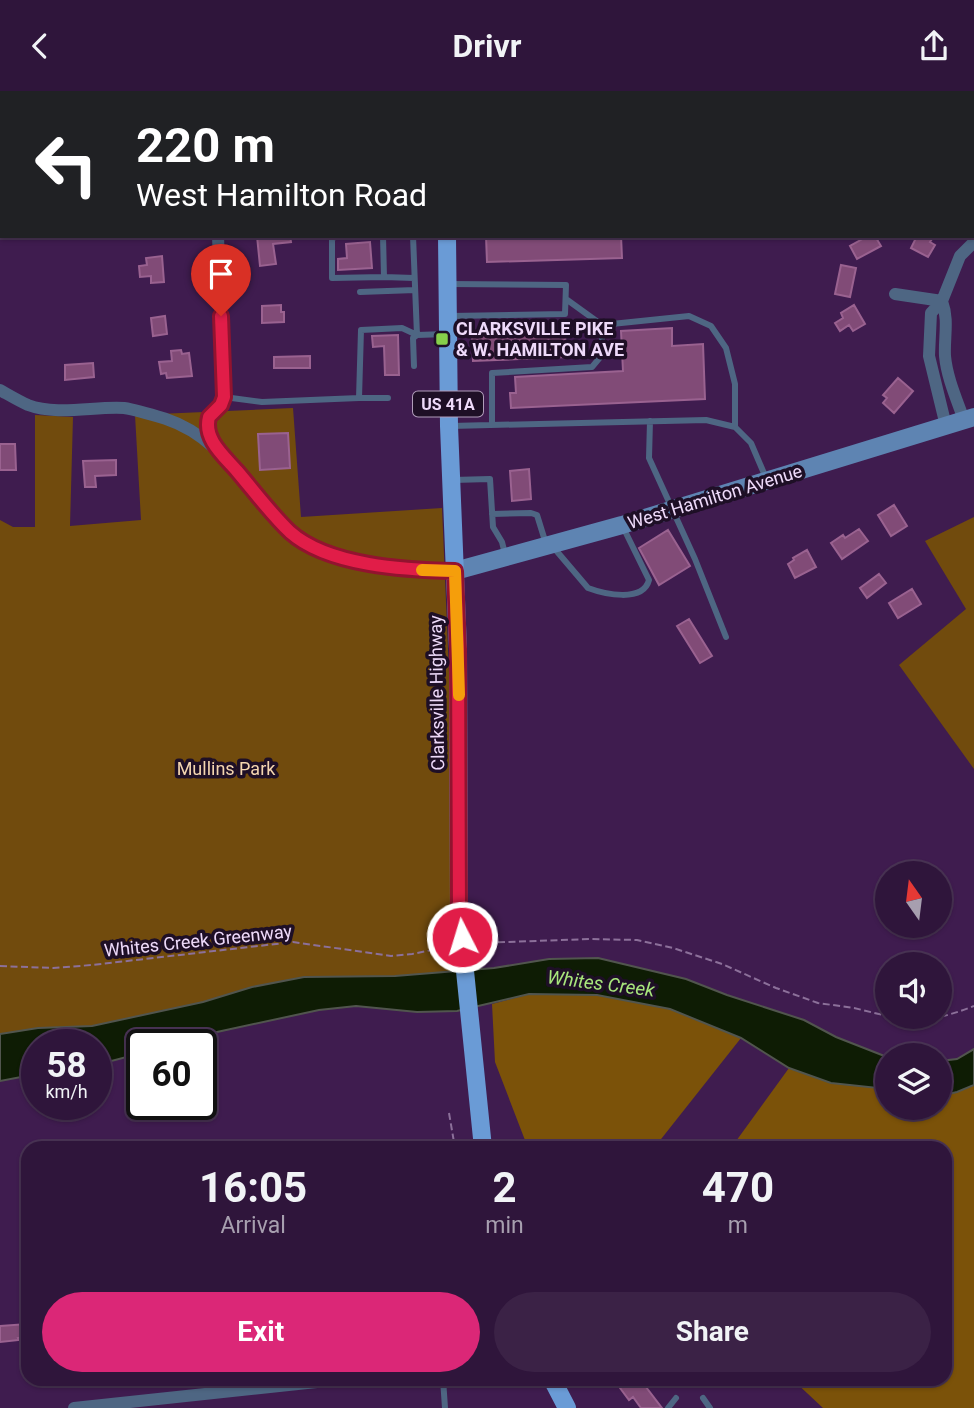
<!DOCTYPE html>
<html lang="en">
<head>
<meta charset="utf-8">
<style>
  body { margin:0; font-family:Roboto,sans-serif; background:#3b2246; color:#f1f3f6; height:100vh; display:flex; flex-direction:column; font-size:26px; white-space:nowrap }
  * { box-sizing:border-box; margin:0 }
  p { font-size:23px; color:#a79faf }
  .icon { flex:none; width:38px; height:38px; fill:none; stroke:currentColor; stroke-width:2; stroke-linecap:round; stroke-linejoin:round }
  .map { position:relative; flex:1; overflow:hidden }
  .panel { position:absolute; left:21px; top:1050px; width:931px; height:245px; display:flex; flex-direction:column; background:#2f153b; border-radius:21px; box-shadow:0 2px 5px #0004,0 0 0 2px #4a3455 }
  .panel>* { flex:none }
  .hud { position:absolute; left:0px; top:0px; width:975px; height:147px; box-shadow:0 2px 5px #0004,0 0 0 2px #4a3455; background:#202124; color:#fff; overflow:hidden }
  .needle { width:46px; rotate:346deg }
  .fabs { position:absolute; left:875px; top:770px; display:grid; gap:14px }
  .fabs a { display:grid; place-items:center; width:77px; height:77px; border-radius:50%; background:#2f153b; box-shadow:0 2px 5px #0004,0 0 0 2px #4a3455; font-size:35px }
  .speed { position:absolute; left:21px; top:938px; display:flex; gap:14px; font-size:35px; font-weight:700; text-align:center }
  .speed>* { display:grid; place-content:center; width:91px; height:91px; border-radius:50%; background:#2f153b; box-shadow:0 2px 5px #0004,0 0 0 2px #4a3455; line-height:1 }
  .speed small { font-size:18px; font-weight:400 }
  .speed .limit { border:4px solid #111; border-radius:10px; background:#fff; color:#111 }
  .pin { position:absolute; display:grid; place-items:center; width:60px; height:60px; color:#fff; margin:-72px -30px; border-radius:50% 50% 50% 0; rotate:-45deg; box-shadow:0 0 7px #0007 }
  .pin .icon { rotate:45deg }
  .me { position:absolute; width:77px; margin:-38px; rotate:355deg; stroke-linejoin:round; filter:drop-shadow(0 0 5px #0008) }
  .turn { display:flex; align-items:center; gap:24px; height:147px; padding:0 21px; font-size:32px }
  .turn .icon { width:91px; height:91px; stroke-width:2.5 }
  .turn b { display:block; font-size:49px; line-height:60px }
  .eta { display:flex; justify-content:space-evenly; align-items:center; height:119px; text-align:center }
  .eta b { font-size:42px; font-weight:700; line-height:49px }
  .button { display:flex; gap:14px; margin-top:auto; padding:14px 21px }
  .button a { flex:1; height:80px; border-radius:42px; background:#db2777; color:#fff; font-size:28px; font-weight:700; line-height:80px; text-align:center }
  .button a+a { background:#3b2246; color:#f1f3f6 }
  header { display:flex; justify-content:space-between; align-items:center; height:91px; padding:0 21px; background:#2f153b; font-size:32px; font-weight:700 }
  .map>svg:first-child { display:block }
  .green { fill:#714b0d }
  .forest { fill:#7b5209 }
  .water { fill:#0e1c04; stroke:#51554e; stroke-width:2 }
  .building { fill:#814b77; stroke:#9a6290; stroke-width:2 }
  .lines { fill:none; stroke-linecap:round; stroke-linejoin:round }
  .path { stroke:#8c709a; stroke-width:2; stroke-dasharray:7 3.5; stroke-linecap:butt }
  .lane { stroke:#4e6683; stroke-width:6 }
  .street { stroke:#4e6683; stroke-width:12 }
  .secondary { stroke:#5e84b2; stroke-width:18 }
  .primary { stroke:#6a9bd6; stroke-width:18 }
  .route-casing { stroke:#92132f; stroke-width:18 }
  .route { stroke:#e11d48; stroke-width:12 }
  .slow { stroke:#f59e0b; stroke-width:12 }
  .poi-dot { fill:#86cf4b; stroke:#1e0f26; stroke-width:2.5 }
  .labels { text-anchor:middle; stroke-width:7; stroke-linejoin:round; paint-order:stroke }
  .shield { fill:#1e0f26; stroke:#b09dba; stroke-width:2 }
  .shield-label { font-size:16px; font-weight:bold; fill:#eedafa }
  .poi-label { font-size:18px; font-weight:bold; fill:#eedafa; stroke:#1e0f26; text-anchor:start }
  .street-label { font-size:18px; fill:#eedafa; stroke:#1e0f26 }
  .park-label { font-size:18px; fill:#f4d6b0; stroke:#1e0f26 }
  .water-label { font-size:19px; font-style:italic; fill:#a8e67c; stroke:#1e0f26 }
</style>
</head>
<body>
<header><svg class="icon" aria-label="back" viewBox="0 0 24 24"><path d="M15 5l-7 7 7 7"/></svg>Drivr<svg class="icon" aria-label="share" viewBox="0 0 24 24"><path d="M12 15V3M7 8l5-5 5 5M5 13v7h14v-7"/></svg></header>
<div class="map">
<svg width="974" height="1317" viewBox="0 0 974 1317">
  <rect width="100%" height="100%" fill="#3f1c4f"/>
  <path class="green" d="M293 317 301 426 442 417 462 887 0 957V429L13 436H35V324L73 326 70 435 141 429 135 324Z
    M974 426V678L899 574 966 518 925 450Z"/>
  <path class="forest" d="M529 903 597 904 670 918 741 947 654 1057H528L495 971 492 913Z
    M789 977 831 992 887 998V1017H940V1005L957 1001 974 994V1317H823L792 1288H945V1057H731Z"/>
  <path class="water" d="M598 867 686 888 727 904 804 929 836 946 887 966V998L831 992 789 977 741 947 670 918 597 904 529 903 457 920 417 921 356 915 319 919 217 941 172 954H142V962L96 974V954H37V983L0 990V943L38 937 92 935 203 911 252 896 304 886 395 885 494 877 549 868Z
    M974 958V994L957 1001 940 1005V970L957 968Z"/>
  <path class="building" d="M257 145H290L291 151 273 153 276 173 260 175Z
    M486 145H621L622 167 487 171Z
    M868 145H875L881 155 857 168 850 155Z
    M917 145H934L930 151 935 154 928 166 911 157Z
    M370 151 372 177 338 179V168L347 167 346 153Z
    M162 165 164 191 151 192V185L140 186 139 175 147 174 146 167Z
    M841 174 856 177 850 206 835 203Z
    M281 214V221H284V231L262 232V215Z
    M854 214 865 233 853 240 849 234 840 240 835 232 843 227 841 222Z
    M165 225 167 243 153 245 151 227Z
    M672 237V255L703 253 705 308 511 317 510 302H516L515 286 623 280 621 240Z
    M565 240 566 266 473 270 472 244Z
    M398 244 399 284H385L384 255 373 256 372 245Z
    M181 259 182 263 189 262 192 285 167 287 166 282 161 283 159 271 172 270 171 260Z
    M310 265V277H274V266Z
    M93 272 94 286 65 289V274Z
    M898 287 913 300 894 322 883 312 887 307 883 304Z
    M288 342 290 377 260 379 258 343Z
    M0 353H15L16 379H0Z
    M116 369V384L95 385 96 396H85L83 370Z
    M529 378 531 408 512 410 510 380Z
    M894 414 907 435 891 445 878 424Z
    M859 438 868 450 842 468 831 452 843 444 845 447Z
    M668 439 690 475 659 494 639 457Z
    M807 459 816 476 795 487 788 473 794 469 793 467Z
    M879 483 886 492 867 507 860 497Z
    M912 498 921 513 898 527 889 512Z
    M689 528 712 565 700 572 677 535Z
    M27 1233 28 1246 18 1247 19 1249 0 1251V1235Z
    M631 1288H645L649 1294 646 1296 662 1317H641L633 1306 629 1309 620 1297Z"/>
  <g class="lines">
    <path class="path" d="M477 852 589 848 637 849 673 857 722 873 776 897 818 912 854 917 887 925
      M0 875 53 877 92 874 293 851 391 865 412 863 447 856
      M889 926C919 933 946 926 974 915
      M449 1022 455 1057"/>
    <path class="lane" d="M626 0V2
      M801 0V2
      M907 0V2
      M474 2V0
      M768 2V0
      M336 145 332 148V187L384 186
      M383 145 384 186 414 187
      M413 145 417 244 446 243
      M449 193 566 194 565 223 450 225
      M360 201 415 199
      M602 234 689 225 711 235 726 257 735 293V336
      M224 306 262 311 359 307
      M388 307H359L361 239 402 237 417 244 413 247 414 275
      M650 330 649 367 695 468 726 546
      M492 334V282L592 276 602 264V234L566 208
      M451 335 706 329 735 336 751 352 766 387
      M453 389 490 388 493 436 502 451 505 463
      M492 423 531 422 537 424 546 453
      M554 457 588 497C604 503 643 512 649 489L623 436
      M443 1288 445 1317
      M703 1307 710 1317
      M668 1317 676 1307"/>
    <path class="street" d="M213 0V2
      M895 203 942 210
      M942 210C949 229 944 246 945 265 947 287 957 309 964 329
      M0 299C9 304 19 310 28 314 57 325 95 315 124 317 137 319 153 324 166 328 224 347 248 403 291 441 330 475 406 479 455 480
      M946 335 929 265 931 222 942 210 960 165 974 151
      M215 354C199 327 214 328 224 306L218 145
      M74 1317 345 1288"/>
    <path class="secondary" d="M455 480 622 434 974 326"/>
    <path class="primary" d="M441 0V2
      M447 145 449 335 458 558 459 821 483 1057
      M552 1288 567 1317"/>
  </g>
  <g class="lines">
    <defs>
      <path id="route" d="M221 225 224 306 221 314 209 326C203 348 224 365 237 380 254 400 271 423 290 441 328 475 406 479 455 480L458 558 459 821 462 846"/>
    </defs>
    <use href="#route" class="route-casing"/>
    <use href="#route" class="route"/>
    <path class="slow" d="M422 479 455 480 459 604"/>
  </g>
  <rect class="poi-dot" x="435" y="241" width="14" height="14" rx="3.5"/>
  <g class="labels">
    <rect class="shield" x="413" y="300.5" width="70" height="25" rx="5"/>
    <g class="shield-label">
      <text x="448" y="319">US 41A</text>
    </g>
    <g class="poi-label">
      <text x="456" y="244">CLARKSVILLE PIKE<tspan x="456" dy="21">&amp; W. HAMILTON AVE</tspan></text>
    </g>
    <g class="street-label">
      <text transform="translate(715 406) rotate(-17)" y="6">West Hamilton Avenue</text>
      <text transform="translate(437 602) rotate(-91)" y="6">Clarksville Highway</text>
      <text transform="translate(198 850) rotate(-6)" y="6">Whites Creek Greenway</text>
    </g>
    <g class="park-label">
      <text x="226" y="684">Mullins Park</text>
    </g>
    <g class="water-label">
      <text transform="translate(601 892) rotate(7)" y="7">Whites Creek</text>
    </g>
  </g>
</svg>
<div class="fabs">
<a><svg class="needle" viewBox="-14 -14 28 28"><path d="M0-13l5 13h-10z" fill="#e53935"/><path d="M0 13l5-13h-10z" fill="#a79faf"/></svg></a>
<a><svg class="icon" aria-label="sound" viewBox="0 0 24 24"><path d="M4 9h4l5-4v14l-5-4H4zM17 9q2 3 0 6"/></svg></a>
<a><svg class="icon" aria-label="layers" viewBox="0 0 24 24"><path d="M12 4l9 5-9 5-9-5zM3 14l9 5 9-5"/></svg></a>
</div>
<div class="speed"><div>58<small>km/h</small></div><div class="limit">60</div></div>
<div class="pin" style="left:221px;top:225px;background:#d93025"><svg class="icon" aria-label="arrive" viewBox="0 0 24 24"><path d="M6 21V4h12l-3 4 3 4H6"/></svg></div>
<svg class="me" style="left:462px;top:846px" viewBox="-20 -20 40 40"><circle r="17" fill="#e11d48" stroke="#fff" stroke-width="3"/><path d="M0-11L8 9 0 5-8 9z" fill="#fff"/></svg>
<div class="hud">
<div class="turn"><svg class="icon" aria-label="left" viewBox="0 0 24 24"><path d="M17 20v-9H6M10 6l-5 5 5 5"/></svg><div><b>220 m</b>West Hamilton Road</div></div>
</div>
<section class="panel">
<div class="eta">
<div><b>16:05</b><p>Arrival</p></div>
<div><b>2</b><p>min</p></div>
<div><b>470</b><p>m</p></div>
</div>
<div class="button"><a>Exit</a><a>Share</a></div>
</section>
</div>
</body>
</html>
